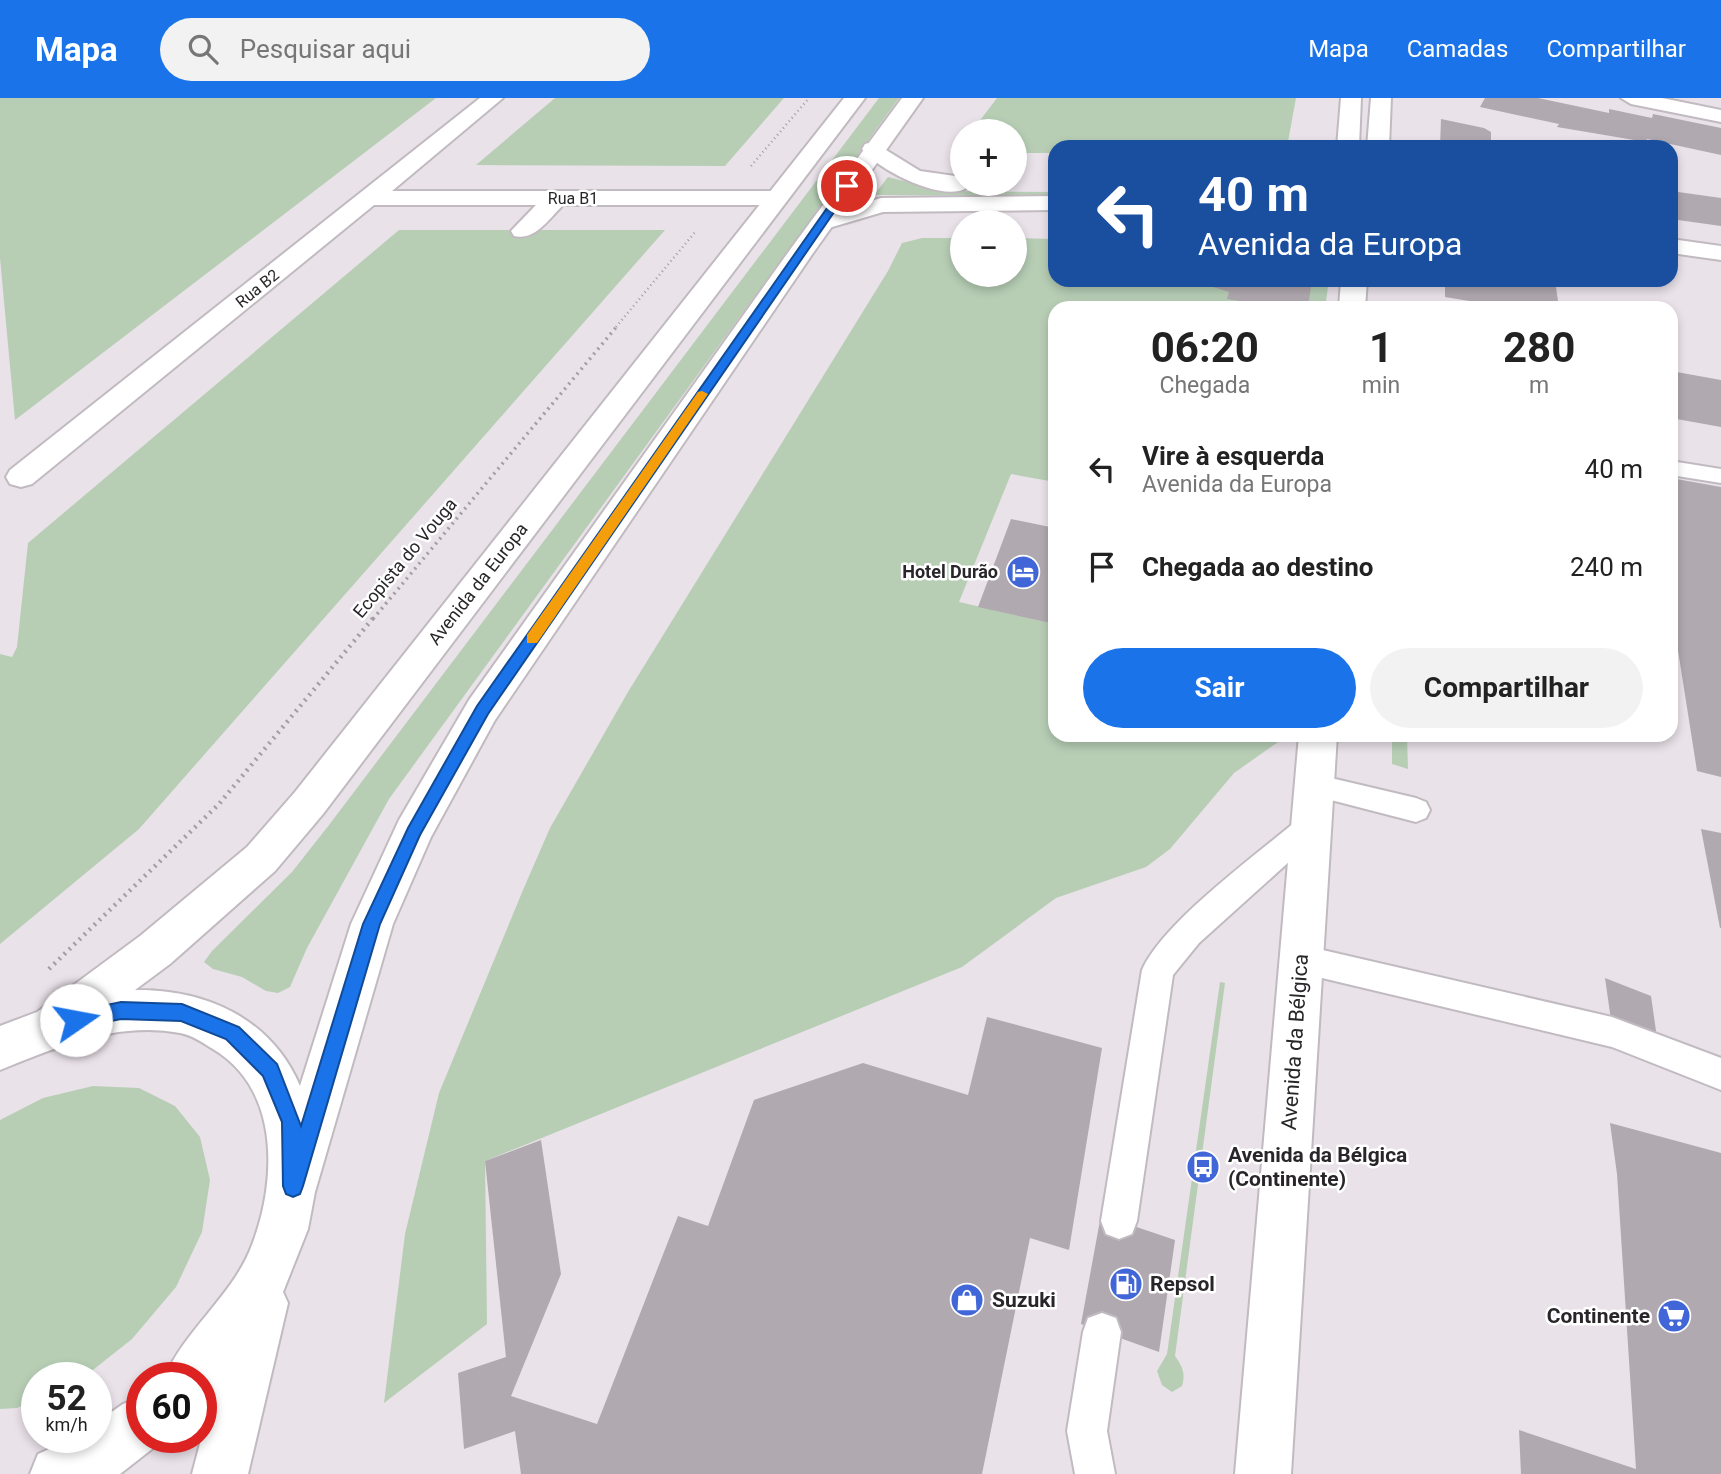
<!DOCTYPE html>
<html lang="pt">
<head>
<meta charset="utf-8">
<style>
  body { margin:0; font-family:Roboto,sans-serif; background:#f2f2f2; color:#222; height:100vh; display:flex; flex-direction:column; font-size:26px; white-space:nowrap }
  * { box-sizing:border-box; margin:0 }
  p { font-size:23px; color:#767676 }
  .icon { flex:none; width:38px; height:38px; fill:none; stroke:currentColor; stroke-width:2; stroke-linecap:round; stroke-linejoin:round }
  .map { position:relative; flex:1; overflow:hidden }
  .details { position:absolute; left:1048px; top:203px; width:630px; height:441px; display:flex; flex-direction:column; background:#fff; border-radius:21px; box-shadow:0 4px 10px #0003 }
  .details>* { flex:none }
  .guide { position:absolute; left:1048px; top:42px; width:630px; height:147px; border-radius:21px; box-shadow:0 4px 10px #0003; background:#1a4fa0; color:#fff; overflow:hidden }
  .fabs { position:absolute; left:950px; top:21px; display:grid; gap:14px }
  .fabs a { display:grid; place-items:center; width:77px; height:77px; border-radius:50%; background:#fff; box-shadow:0 4px 10px #0003; font-size:35px }
  .speed { position:absolute; left:21px; top:1264px; display:flex; gap:14px; font-size:35px; font-weight:700; text-align:center }
  .speed>* { display:grid; place-content:center; width:91px; height:91px; border-radius:50%; background:#fff; box-shadow:0 4px 10px #0003; line-height:1 }
  .speed small { font-size:18px; font-weight:400 }
  .speed .limit { border:10px solid #d22; background:#fff; color:#111 }
  .pin { position:absolute; display:grid; place-items:center; width:60px; height:60px; color:#fff; margin:-30px; border:4px solid #fff; border-radius:50%; box-shadow:0 2px 7px #0007 }
  .me { position:absolute; width:77px; margin:-38px; rotate:78deg; stroke-linejoin:round; filter:drop-shadow(0 0 5px #0008) }
  .turn { display:flex; align-items:center; gap:24px; height:147px; padding:0 35px; font-size:32px }
  .turn .icon { width:91px; height:91px; stroke-width:2.5 }
  .turn b { display:block; font-size:49px; line-height:60px }
  .eta { display:flex; justify-content:space-evenly; align-items:center; height:119px; text-align:center }
  .eta b { font-size:42px; font-weight:700; line-height:49px }
  .cta { display:flex; gap:14px; margin-top:auto; padding:14px 35px }
  .cta a { flex:1; height:80px; border-radius:42px; background:#1a73e8; color:#fff; font-size:28px; font-weight:700; line-height:80px; text-align:center }
  .cta a+a { background:#f2f2f2; color:#222 }
  ul { padding:0; list-style:none }
  li { display:flex; align-items:center; gap:21px; height:98px; padding:0 35px }
  li div { flex:1 }
  li b { display:block; font-size:26px }
  li em { font-style:normal }
  header { display:flex; align-items:center; gap:42px; box-sizing:border-box; height:98px; padding:0 35px; background:#1a73e8; color:#fff }
  header strong { font-size:33px }
  nav { display:flex; gap:38px; margin-inline-start:auto; font-size:24px }
  .search { width:490px; height:63px; background:#f2f2f2; display:flex; align-items:center; gap:18px; box-sizing:border-box; padding:0 24px; border-radius:38px; color:#767676; font-size:26px }
  .map>svg:first-child { display:block }
  .green { fill:#b7ceb5 }
  .building { fill:#b0a9b0 }
  .lines { fill:none; stroke-linecap:round; stroke-linejoin:round }
  .lane-casing { stroke:#c1bac0; stroke-width:4 }
  .street-casing { stroke:#c1bac0; stroke-width:4 }
  .secondary-casing { stroke:#c1bac0; stroke-width:4 }
  .primary-casing { stroke:#c1bac0; stroke-width:4 }
  .path-far2 { stroke:#a39ea3; stroke-width:2.5; stroke-dasharray:1 3.5; stroke-linecap:butt }
  .path-far1 { stroke:#a39ea3; stroke-width:3.5; stroke-dasharray:2 4.5; stroke-linecap:butt }
  .path { stroke:#a39ea3; stroke-width:4.5; stroke-dasharray:2 5; stroke-linecap:butt }
  .lane { fill:#fff; fill-rule:evenodd }
  .street { fill:#fff; fill-rule:evenodd }
  .secondary { fill:#fff; fill-rule:evenodd }
  .primary { fill:#fff; fill-rule:evenodd }
  .route { fill:#1a73e8; stroke:#114b97; stroke-width:2 }
  .slow { fill:#f59e0b }
  .labels { text-anchor:middle; stroke-width:5; stroke-linejoin:round; paint-order:stroke }
  .far-street-label { font-size:16px; fill:#292629; stroke:#fff }
  .street-label { font-size:18px; fill:#292629; stroke:#fff }
  .poi-label { font-size:18px; font-weight:bold; fill:#292629; stroke:#fff; text-anchor:end }
  .near-street-label { font-size:21px; fill:#292629; stroke:#fff }
  .near-poi-label { font-size:21px; font-weight:bold; fill:#292629; stroke:#fff; text-anchor:start }
</style>
</head>
<body>
<header>
<strong>Mapa</strong>
<div class="search"><svg class="icon" aria-label="search" viewBox="0 0 24 24"><circle cx="10" cy="10" r="6"/><path d="M15 15l6 6"/></svg>Pesquisar aqui</div>
<nav><a>Mapa</a><a>Camadas</a><a>Compartilhar</a></nav>
</header>
<div class="map">
<svg width="1721" height="1376" viewBox="0 0 1721 1376">
  <rect width="100%" height="100%" fill="#e9e2e9"/>
  <path class="green" d="M0 0H436L15 322 0 160Z
    M555 0H784L725 68 476 67Z
    M879 0H899L389 701 307 850 290 889 278 895 266 893 242 879 213 871 204 864 212 853 292 774 329 727Z
    M997 0H1296L1287 49H1055V55H1015V33H972Z
    M888 79 944 93 1055 94V98L874 97Z
    M399 132H665L139 731 0 846V556L12 559 17 549 28 445Z
    M922 140H962V177H1015V140L1055 141V182H1329L1325 210H1055V384L1011 376 959 504 1055 526V637H1282L1281 642 1234 675 1170 751 1146 769 1056 800 962 869 485 1063 487 1226 384 1305 405 1136 439 995 523 792 550 730 628 594 888 173 902 145Z
    M1392 637H1407L1408 671 1392 666Z
    M1220 884 1225 885 1175 1258C1182 1268 1186 1275 1182 1288L1172 1294 1162 1287 1157 1273 1167 1256Z
    M93 988 139 990 175 1008 200 1039 210 1082 202 1134 176 1189 132 1241 84 1279H37V1301L17 1310 0 1311V1022L43 1000Z"/>
  <path class="building" d="M1485 0H1538L1609 15V11L1652 20 1653 16 1721 30V57L1647 41 1646 44 1557 29 1559 26 1480 9Z
    M1441 21 1484 30 1491 34V49H1440Z
    M1671 93 1721 100V128L1671 121Z
    M1212 182H1272L1311 188 1308 210H1283L1227 201 1229 194 1210 188Z
    M1445 182H1555L1559 210 1512 205V210L1445 199Z
    M1671 273 1721 282V329L1671 320Z
    M1671 380 1721 389V679L1697 673 1671 508Z
    M1011 421 1055 430V526L978 509Z
    M1235 637H1263L1262 644 1235 638Z
    M1701 731 1721 735V830H1720Z
    M1605 880 1651 898 1658 947 1612 929Z
    M987 919 1102 950 1069 1152 1030 1140 982 1376H521L515 1333 464 1351 458 1275 506 1259 485 1063 541 1042 561 1176 511 1298 597 1326 678 1118 708 1128 754 1002 863 965 968 997Z
    M1610 1025 1721 1055V1376H1521L1519 1332 1636 1371 1617 1076Z
    M1101 1117 1175 1142 1159 1254 1081 1226Z"/>
  <g class="lines">
    <defs>
      <path id="lane" d="M1671 363 1721 371V385L1671 377Z
        M1314 676 1416 700 1426 704 1430 712 1426 720 1416 724 1304 695 1300 687 1304 679Z
        M1311 715 1321 719 1325 727 1321 735 1199 845 1173 877 1137 1123 1132 1136 1119 1141 1106 1136 1101 1123 1142 872C1164 823 1258 756 1301 719Z
        M1301 847 1612 919 1721 960V992L1612 949 1301 875 1290 871 1285 861 1290 851Z
        M1102 1215 1116 1220 1121 1234 1107 1333 1115 1376H1075L1067 1333 1083 1234 1088 1220Z"/>
      <path id="street" d="M480 0H503L392 93H776L784 95 788 100 784 105 776 107H563C549 121 535 143 514 138L511 133 536 107H374L32 386 21 389 10 386 6 379 10 372Z
        M1621 0H1662L1721 12V24L1631 6Z
        M1671 141 1721 148V162L1671 155Z"/>
      <path id="secondary" d="M1341 0H1361L1359 49H1337Z
        M1371 0H1391L1389 49H1367Z
        M873 44 920 73 962 79V86H971C952 110 877 72 862 51L865 46Z
        M1055 98V112L883 114 822 132 814 130 810 125 814 120 881 100Z
        M1341 182H1367L1365 210H1339Z
        M1299 637H1337L1291 1376H1235Z"/>
      <path id="primary" d="M844 0H865L323 716 275 773 170 866 135 892C205 891 271 920 300 988L351 826 399 722 469 602 792 149 902 0H923L811 158 495 622 431 739 393 826 315 1094 308 1131 283 1194 288 1205 248 1376H192L213 1296 201 1302V1279H165C185 1231 233 1198 252 1147 277 1082 280 991 213 951 203 945 192 937 180 935 117 923 57 949 0 972V928L37 914 140 838 247 749 295 694Z
        M142 1298V1339H164L161 1344 120 1376H30L38 1356 76 1339H96V1325L123 1306Z"/>
    </defs>
    <use href="#lane" class="lane-casing"/>
    <use href="#street" class="street-casing"/>
    <use href="#secondary" class="secondary-casing"/>
    <use href="#primary" class="primary-casing"/>
    <path class="path-far2" d="M751 68 809 0
      M616 229 696 133"/>
    <path class="path-far1" d="M373 521 618 227"/>
    <path class="path" d="M49 871 219 706 374 519"/>
    <use href="#lane" class="lane"/>
    <use href="#street" class="street"/>
    <use href="#secondary" class="secondary"/>
    <use href="#primary" class="primary"/>
  </g>
  <path class="route" d="M844 86 852 88 488 616 420 737 380 826 303 1088 300 1096 293 1099 286 1096 283 1088 282 1024 263 978 226 941 181 923 121 921 76 930 69 928 67 922 69 915 121 904 182 906 239 929 277 966 301 1028 363 826 408 730 477 608Z"/>
  <path class="slow" d="M702 293 708 296 537 545H527V537L698 294Z"/>
  <defs>
    <symbol id="hotel-disc" viewBox="-11 -11 22 22"><circle r="9.5" fill="#4066d8" stroke="#fff"/><path d="M-6-4.5h1.5V1H6V5H4.5V3h-9V5H-6ZM-4 0a1.8 1.8 0 1 1 3.6 0ZM.5 0V-2.5h3Q6-2.5 6 0Z" fill="#fff"/></symbol>
    <symbol id="bus-disc" viewBox="-11 -11 22 22"><circle r="9.5" fill="#4066d8" stroke="#fff"/><path d="M-5-6H5V4H4V6H2V4H-2V6H-4V4H-5ZM-3.5-4V0h7V-4ZM-3.5 1.2v1.5H-2V1.2ZM2 1.2v1.5H3.5V1.2Z" fill="#fff"/></symbol>
    <symbol id="fuel-disc" viewBox="-11 -11 22 22"><circle r="9.5" fill="#4066d8" stroke="#fff"/><path d="M-5.5-6h7V0h2V4h1.3V-2.5L3-4.5l.8-.8L6-3V5H2.5V1h-1V6h-7ZM-4.2-4.7v3.2H.2V-4.7Z" fill="#fff"/></symbol>
    <symbol id="shop-disc" viewBox="-11 -11 22 22"><circle r="9.5" fill="#4066d8" stroke="#fff"/><path d="M-5-2.5h2.3a2.7 3.5 0 0 1 5.4 0H5L5.5 6h-11ZM-1.5-2.5h3a1.5 2.3 0 0 0-3 0Z" fill="#fff"/></symbol>
    <symbol id="supermarket-disc" viewBox="-11 -11 22 22"><circle r="9.5" fill="#4066d8" stroke="#fff"/><path d="M-6-5.5h2.5l.6 2H6L4.5 2H-2.5L-4.4-4H-6ZM-1.5 3.2a1.3 1.3 0 1 0 .1 0ZM3 3.2a1.3 1.3 0 1 0 .1 0Z" fill="#fff"/></symbol>
  </defs>
  <g fill-rule="evenodd">
    <use href="#hotel-disc" x="1004" y="455" width="38" height="38"/>
    <use href="#bus-disc" x="1184" y="1050" width="38" height="38"/>
    <use href="#fuel-disc" x="1107" y="1167" width="38" height="38"/>
    <use href="#shop-disc" x="948" y="1183" width="38" height="38"/>
    <use href="#supermarket-disc" x="1655" y="1199" width="38" height="38"/>
  </g>
  <g class="labels">
    <g class="far-street-label">
      <text x="573" y="106">Rua B1</text>
      <text transform="translate(257 190) rotate(-39)" y="6">Rua B2</text>
    </g>
    <g class="street-label">
      <text transform="translate(405 460) rotate(-50)" y="6">Ecopista do Vouga</text>
      <text transform="translate(478 486) rotate(-52)" y="6">Avenida da Europa</text>
    </g>
    <g class="poi-label">
      <text x="998" y="480">Hotel Durão</text>
    </g>
    <g class="near-street-label">
      <text transform="translate(1295 944) rotate(-86)" y="7">Avenida da Bélgica</text>
    </g>
    <g class="near-poi-label">
      <text x="1228" y="1064">Avenida da Bélgica<tspan x="1228" dy="24">(Continente)</tspan></text>
      <text x="1150" y="1193">Repsol</text>
      <text x="992" y="1209">Suzuki</text>
      <text x="1650" y="1225" text-anchor="end">Continente</text>
    </g>
  </g>
</svg>
<div class="fabs">
<a>+</a>
<a>−</a>
</div>
<div class="speed"><div>52<small>km/h</small></div><div class="limit">60</div></div>
<div class="pin" style="left:847px;top:88px;background:#d93025"><svg class="icon" aria-label="arrive" viewBox="0 0 24 24"><path d="M6 21V4h12l-3 4 3 4H6"/></svg></div>
<svg class="me" style="left:76px;top:922px" viewBox="-20 -20 40 40"><circle r="19" fill="#fff"/><path d="M0-13L10 11 0 6-10 11z" fill="#1a73e8"/></svg>
<div class="guide">
<div class="turn"><svg class="icon" aria-label="left" viewBox="0 0 24 24"><path d="M17 20v-9H6M10 6l-5 5 5 5"/></svg><div><b>40 m</b>Avenida da Europa</div></div>
</div>
<section class="details">
<div class="eta">
<div><b>06:20</b><p>Chegada</p></div>
<div><b>1</b><p>min</p></div>
<div><b>280</b><p>m</p></div>
</div>
<ul>
<li><svg class="icon" aria-label="left" viewBox="0 0 24 24"><path d="M17 20v-9H6M10 6l-5 5 5 5"/></svg><div><b>Vire à esquerda</b><p>Avenida da Europa</p></div><em>40 m</em></li>
<li><svg class="icon" aria-label="arrive" viewBox="0 0 24 24"><path d="M6 21V4h12l-3 4 3 4H6"/></svg><div><b>Chegada ao destino</b></div><em>240 m</em></li>
</ul>
<div class="cta"><a>Sair</a><a>Compartilhar</a></div>
</section>
</div>
</body>
</html>
